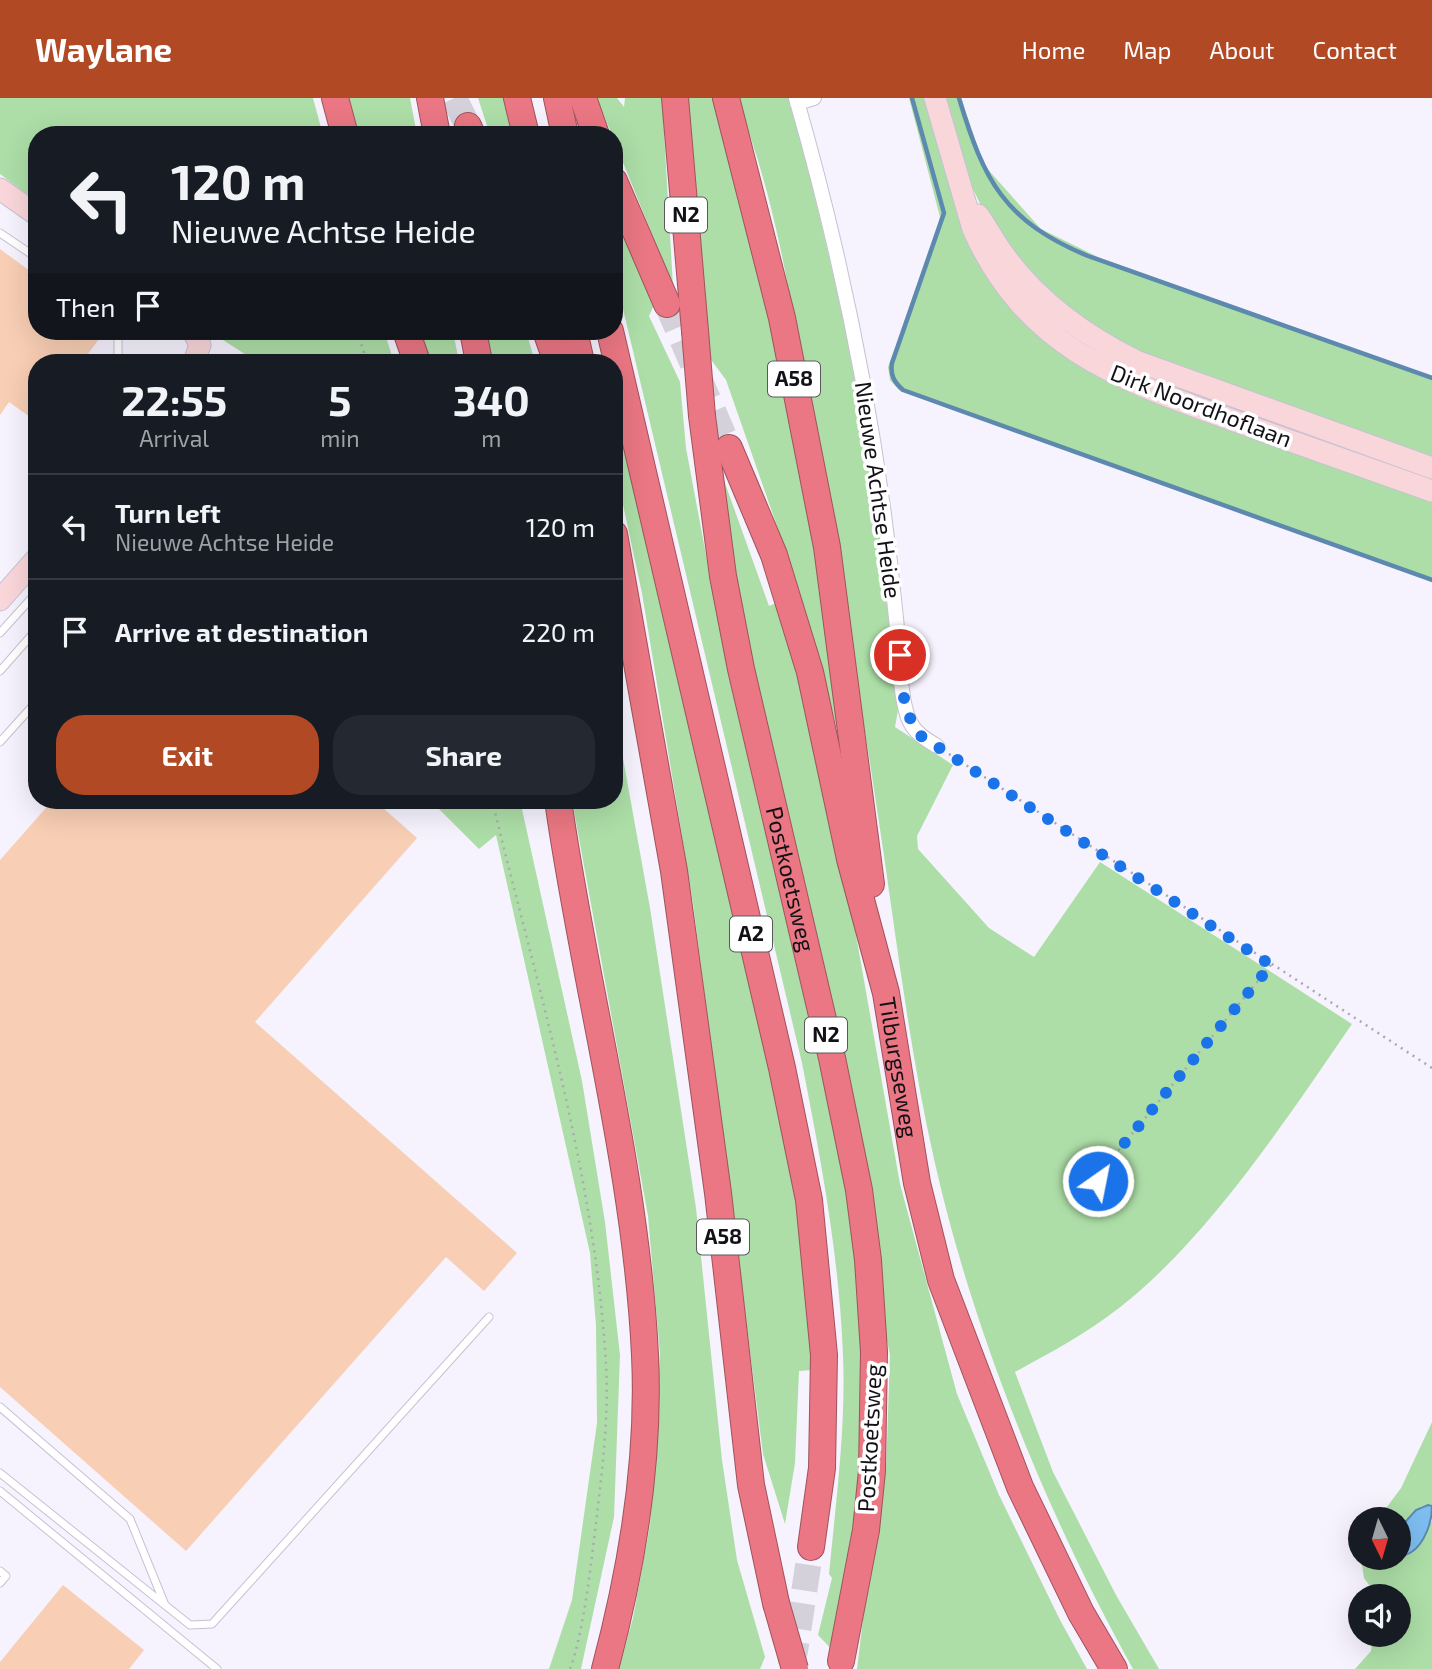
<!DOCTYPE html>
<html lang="en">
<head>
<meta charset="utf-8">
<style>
  body { margin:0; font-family:"Exo 2",sans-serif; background:#242831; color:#f1f3f6; height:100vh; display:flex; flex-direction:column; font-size:26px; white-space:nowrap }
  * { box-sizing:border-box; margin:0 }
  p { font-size:23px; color:#9ea1a6 }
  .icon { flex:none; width:38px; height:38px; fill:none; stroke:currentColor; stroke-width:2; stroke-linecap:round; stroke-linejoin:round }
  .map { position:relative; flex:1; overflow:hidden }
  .details { position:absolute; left:28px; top:256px; width:595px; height:455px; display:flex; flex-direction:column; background:#171b24; border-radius:28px; box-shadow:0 7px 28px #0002 }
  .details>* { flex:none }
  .top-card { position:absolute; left:28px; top:28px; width:595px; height:214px; border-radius:28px; box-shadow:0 7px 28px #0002; background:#171b24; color:#f1f3f6; overflow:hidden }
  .needle { width:46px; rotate:175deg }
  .fabs { position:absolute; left:1348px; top:1409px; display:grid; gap:14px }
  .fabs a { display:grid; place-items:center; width:63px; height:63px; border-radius:50%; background:#171b24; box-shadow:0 7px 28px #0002; font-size:35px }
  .pin { position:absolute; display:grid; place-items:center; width:60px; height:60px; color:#fff; margin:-30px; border:4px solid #fff; border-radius:50%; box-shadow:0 2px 7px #0007 }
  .me { position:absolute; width:77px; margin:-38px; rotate:33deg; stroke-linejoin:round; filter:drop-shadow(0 0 5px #0008) }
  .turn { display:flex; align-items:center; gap:24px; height:147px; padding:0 28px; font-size:32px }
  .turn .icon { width:91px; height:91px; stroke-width:2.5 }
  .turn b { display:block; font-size:49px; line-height:60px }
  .then { display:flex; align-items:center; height:66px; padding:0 28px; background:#0003; gap:14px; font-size:26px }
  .eta { display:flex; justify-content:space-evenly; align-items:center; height:119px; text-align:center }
  .eta b { font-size:42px; font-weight:700; line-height:49px }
  .action { display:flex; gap:14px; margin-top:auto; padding:14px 28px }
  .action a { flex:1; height:80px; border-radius:28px; background:#b14924; color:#fff; font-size:28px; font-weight:700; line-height:80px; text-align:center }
  .action a+a { background:#242831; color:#f1f3f6 }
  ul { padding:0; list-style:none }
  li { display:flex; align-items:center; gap:21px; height:105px; padding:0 28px; border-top:2px solid #363941 }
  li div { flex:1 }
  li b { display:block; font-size:26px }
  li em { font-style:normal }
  header { display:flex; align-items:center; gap:42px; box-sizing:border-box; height:98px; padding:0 35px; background:#b14924; color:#fff }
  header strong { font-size:33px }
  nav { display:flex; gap:38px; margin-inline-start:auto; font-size:24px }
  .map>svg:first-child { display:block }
  .green { fill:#addea7 }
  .water { fill:#7dbdf0; stroke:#5d89af; stroke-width:2 }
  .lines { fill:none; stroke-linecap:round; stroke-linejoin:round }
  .stream { stroke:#5d89af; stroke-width:4.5 }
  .building { fill:#f8ceb4 }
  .highway-tunnel { stroke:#d4d1db; stroke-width:26; stroke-dasharray:26 13; stroke-linecap:butt }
  .lane-casing { stroke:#c6c1d3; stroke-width:9 }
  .street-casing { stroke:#c6c1d3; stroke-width:16 }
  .secondary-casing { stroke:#c6c1d3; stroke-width:23 }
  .highway-casing { stroke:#9f535d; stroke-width:28 }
  .path { stroke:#aba8b2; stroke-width:2.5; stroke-dasharray:2 5; stroke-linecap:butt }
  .lane { stroke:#fff; stroke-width:7 }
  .street { stroke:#fff; stroke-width:14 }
  .secondary { stroke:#f9d6da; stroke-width:21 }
  .highway { stroke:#ea7783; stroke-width:26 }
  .highway-bridge-casing { stroke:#9f535d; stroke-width:28; stroke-linecap:butt }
  .highway-bridge { stroke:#ea7783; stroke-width:26 }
  .route { stroke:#1a73e8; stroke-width:12; stroke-dasharray:0 21.6 }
  .labels { text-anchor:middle; stroke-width:7; stroke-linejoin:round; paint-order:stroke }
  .shield { fill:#fff; stroke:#5a585d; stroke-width:2 }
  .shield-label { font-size:21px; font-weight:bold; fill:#131117 }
  .street-label { font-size:23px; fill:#131117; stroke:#fff }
</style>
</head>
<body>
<header>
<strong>Waylane</strong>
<nav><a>Home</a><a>Map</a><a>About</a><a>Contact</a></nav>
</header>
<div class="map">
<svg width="1432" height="1571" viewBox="0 0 1432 1571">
  <rect width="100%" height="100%" fill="#f6f3fe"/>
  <path class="green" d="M0 0H313L323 37H37V104L0 76Z
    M345 0H410L417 37H355Z
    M478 0H505L513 37H490Z
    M597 0H617L624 9 625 0H662L673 188Z
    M683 0H715L771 215 817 450 852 690 822 572 785 451 726 282 709 259Z
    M736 0H790C828 148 863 296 884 447 892 502 893 557 898 612L895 629 953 667 917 738 918 751 989 830 1034 859 1100 764 1352 926C1288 1019 1208 1141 1119 1210 1087 1235 1050 1255 1015 1274L1053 1374 1116 1497 1159 1571H1133C1047 1416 973 1235 934 1061 907 941 894 819 875 698 860 598 843 498 824 399 801 271 785 120 736 0Z
    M909 0H926L950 84 1059 248 1432 398V483L899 292 890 282 888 269 931 155 940 119Z
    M944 0H961L984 67 1041 131 1098 159 1432 279V365L1141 260 1068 217 990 127 967 78Z
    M614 103 655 205 649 218 680 284 686 350 729 580 849 1093 866 1253 863 1374 836 1556 818 1537 832 1480 829 1476C836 1403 846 1329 843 1257 839 1157 821 1062 802 965L614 173Z
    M209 233H384L394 264H257Z
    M418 233H453L459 264H429Z
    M485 233H526L535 264H491Z
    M614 294 799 1103 812 1272 799 1273 795 1365 785 1426 763 1356 693 805 642 495 614 365Z
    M716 360 769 508 781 503 845 775 900 1086 957 1296 999 1397 1060 1522 1087 1571H857L874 1429 886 1373 890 1257 751 579Z
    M614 610 650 810 696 1110 722 1362 737 1462 765 1559 760 1571H619L633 1520 650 1427 660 1256 648 1118 572 702H614Z
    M430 702H520L582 983 605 1124 620 1257 614 1419 581 1571H549L572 1502 597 1325 596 1227 590 1155 496 737 479 751Z
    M1432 1324V1408H1422L1398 1432V1421H1378L1401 1390Z
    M1432 1423V1571H1355L1371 1553 1373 1537 1398 1536V1498H1377L1364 1480 1361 1460C1402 1459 1411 1462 1432 1423Z"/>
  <path class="water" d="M1428 1407 1432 1408C1432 1427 1421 1458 1398 1458V1432L1416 1412Z"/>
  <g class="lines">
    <path class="stream" d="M912 0 944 115 892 265C890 277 894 284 903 292L1432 482
      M959 0C984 83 1004 123 1088 158L1432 280"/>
  </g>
  <path class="building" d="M0 151 37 178V233H105L82 264H37V324L9 304 0 317Z
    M53 702H374L417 740 255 924 517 1155 484 1193 446 1159 186 1453 0 1289V762Z
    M63 1487 144 1552 129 1571H0V1564Z"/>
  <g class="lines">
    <path class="highway-tunnel" d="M454 0 468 28
      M667 206 729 350
      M790 1569 795 1553 811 1449"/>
    <defs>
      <path id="lane" d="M0 135 37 160
        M118 233V264
        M0 535 37 494
        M0 573 37 531
        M0 644 37 603
        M0 1309 130 1421 165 1507
        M0 1375 190 1527 212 1526 489 1219
        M0 1393 217 1571
        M0 1473 6 1478 0 1485"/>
      <path id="street" d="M796 0C845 170 879 344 896 520 899 545 899 603 910 624 916 636 927 642 937 648
        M797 5 814 0"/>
      <path id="secondary" d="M935 0 973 131C1029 256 1128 284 1246 327 1308 349 1370 371 1432 393
        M0 91 37 117
        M978 117C987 129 993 142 1002 154 1036 203 1084 237 1136 263L1432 370
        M193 233 200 247 194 264
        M0 502 37 460"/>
      <g id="highway">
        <path d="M335 0 345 37"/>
        <path d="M430 0 437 37"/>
        <path d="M517 0 526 37"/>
        <path d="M557 0 565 37"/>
        <path d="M583 0 596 37"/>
        <path d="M675 0 695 233"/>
        <path d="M726 0 782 220 827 449 871 786"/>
        <path d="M468 28 472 37"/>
        <path d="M614 83 667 206"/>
        <path d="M406 233 417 264"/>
        <path d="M473 233 479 264"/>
        <path d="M546 233 557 264"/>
        <path d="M574 233 581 264"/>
        <path d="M610 233 782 970 809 1102 824 1257 822 1370 811 1449"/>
        <path id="s1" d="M702 318 723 478 741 571 832 960 859 1092 868 1162 874 1254 872 1373 866 1432 841 1563"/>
        <path id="s2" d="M729 350 774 457 810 574 850 761 886 895 917 1085 941 1182 1020 1389 1081 1515 1114 1571"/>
        <path d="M614 436 674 773 718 1095 751 1387 776 1505"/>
        <path d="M558 702C584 887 636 1070 645 1257 650 1362 632 1470 605 1571"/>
      </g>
    </defs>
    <use href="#lane" class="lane-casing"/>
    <use href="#street" class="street-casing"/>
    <use href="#secondary" class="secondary-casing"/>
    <use href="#highway" class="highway-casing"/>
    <path class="path" d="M357 233 367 264
      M30 443 37 435
      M949 656 1432 970
      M492 702C537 888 595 1075 606 1267 609 1320 602 1373 596 1425 591 1466 584 1533 570 1571
      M1092 1115V1099L1108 1065 1271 867"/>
    <use href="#lane" class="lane"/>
    <use href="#street" class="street"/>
    <use href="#secondary" class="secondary"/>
    <use href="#highway" class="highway"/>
    <defs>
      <path id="highway-bridge" d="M695 233 702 318
        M776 1505 795 1571"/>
    </defs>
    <use href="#highway-bridge" class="highway-bridge-casing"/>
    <use href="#highway-bridge" class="highway-bridge"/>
  </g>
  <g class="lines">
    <path class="route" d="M900 557 905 610 918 636 1271 867 1123 1047 1098 1083"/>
  </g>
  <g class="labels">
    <g class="shield">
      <rect x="665" y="99.5" width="42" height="35" rx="5"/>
      <rect x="768" y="263.5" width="52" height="35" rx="5"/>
      <rect x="730" y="818.5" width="42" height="35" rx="5"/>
      <rect x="805" y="919.5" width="42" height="35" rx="5"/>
      <rect x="697" y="1121.5" width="52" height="35" rx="5"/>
    </g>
    <g class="shield-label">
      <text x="686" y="124">N2</text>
      <text x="794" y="288">A58</text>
      <text x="751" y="843">A2</text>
      <text x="826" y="944">N2</text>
      <text x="723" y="1146">A58</text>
    </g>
    <g class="street-label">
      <text transform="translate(1201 308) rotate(21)" y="8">Dirk Noordhoflaan</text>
      <text transform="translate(878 392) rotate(82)" y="8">Nieuwe Achtse Heide</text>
      <text dy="8" stroke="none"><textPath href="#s1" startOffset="472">Postkoetsweg</textPath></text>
      <text dy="8" stroke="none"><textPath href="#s2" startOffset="644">Tilburgseweg</textPath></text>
      <text transform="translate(870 1340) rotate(-87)" y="8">Postkoetsweg</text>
    </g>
  </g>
</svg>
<div class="fabs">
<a><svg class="needle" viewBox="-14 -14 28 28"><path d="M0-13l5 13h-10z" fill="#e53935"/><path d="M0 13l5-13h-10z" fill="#9ea1a6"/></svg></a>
<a><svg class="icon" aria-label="sound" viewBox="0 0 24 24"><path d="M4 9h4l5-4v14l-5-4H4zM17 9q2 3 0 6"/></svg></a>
</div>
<div class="pin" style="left:900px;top:557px;background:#d93025"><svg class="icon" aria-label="arrive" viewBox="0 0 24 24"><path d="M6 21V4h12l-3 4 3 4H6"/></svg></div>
<svg class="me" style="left:1098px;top:1083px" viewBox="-20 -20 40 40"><circle r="17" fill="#1a73e8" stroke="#fff" stroke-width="3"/><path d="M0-11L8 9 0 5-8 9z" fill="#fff"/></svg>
<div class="top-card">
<div class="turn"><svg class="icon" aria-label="left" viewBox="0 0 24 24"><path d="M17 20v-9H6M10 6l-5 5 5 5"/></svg><div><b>120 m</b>Nieuwe Achtse Heide</div></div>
<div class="then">Then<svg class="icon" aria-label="arrive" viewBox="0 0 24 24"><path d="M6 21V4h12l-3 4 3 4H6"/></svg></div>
</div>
<section class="details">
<div class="eta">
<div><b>22:55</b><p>Arrival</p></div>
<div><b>5</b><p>min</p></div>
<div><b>340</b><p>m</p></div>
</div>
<ul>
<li><svg class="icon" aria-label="left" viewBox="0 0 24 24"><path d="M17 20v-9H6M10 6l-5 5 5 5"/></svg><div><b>Turn left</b><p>Nieuwe Achtse Heide</p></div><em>120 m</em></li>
<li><svg class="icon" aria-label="arrive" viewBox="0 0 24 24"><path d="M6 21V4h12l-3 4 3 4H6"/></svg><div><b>Arrive at destination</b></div><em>220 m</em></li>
</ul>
<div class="action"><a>Exit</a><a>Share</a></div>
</section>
</div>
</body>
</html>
